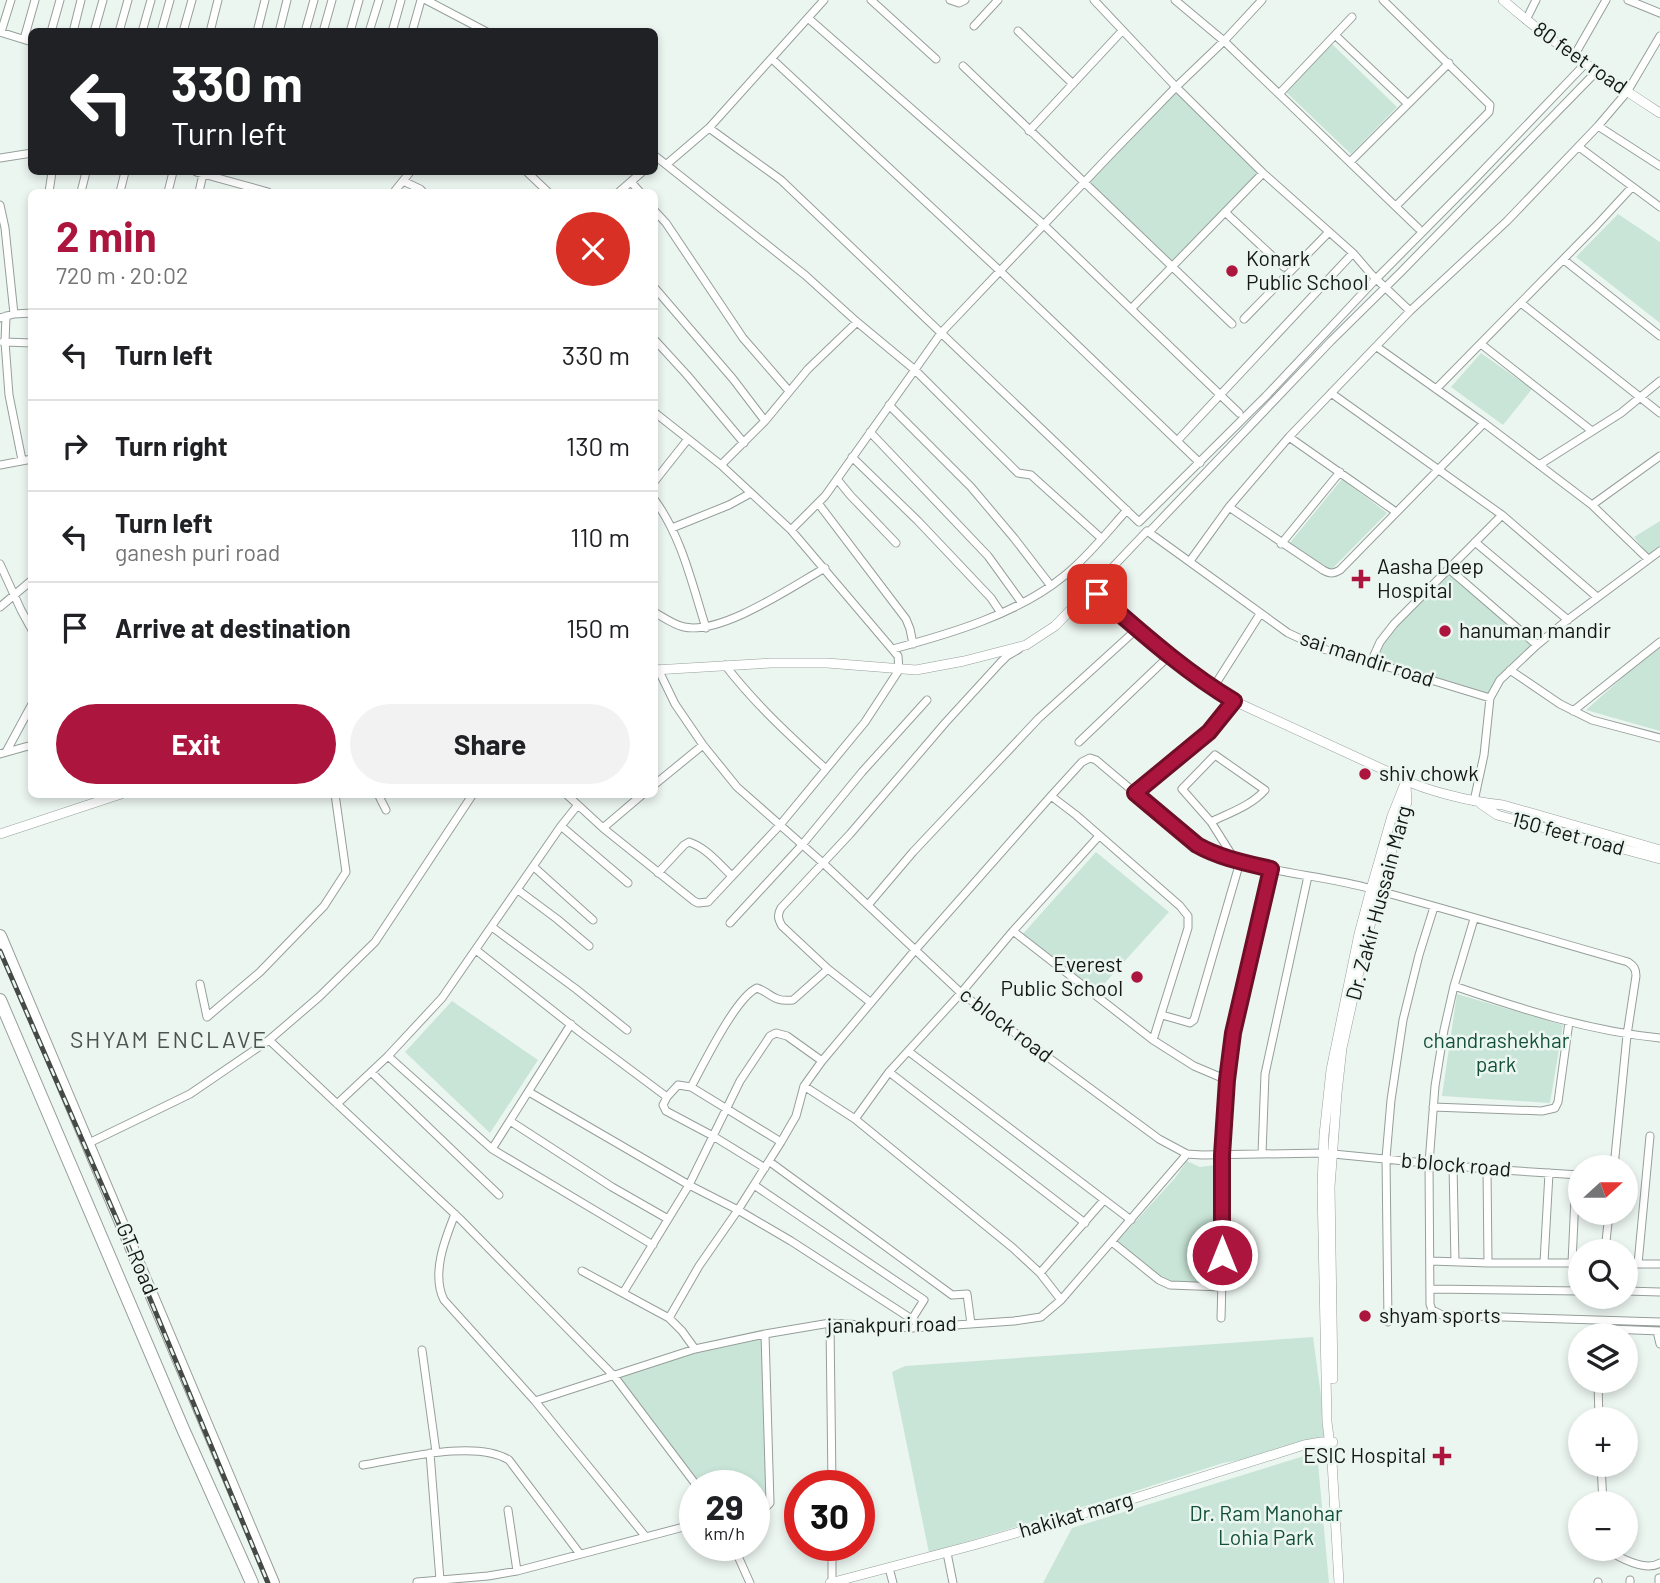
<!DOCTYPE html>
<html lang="en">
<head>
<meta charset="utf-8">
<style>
  body { margin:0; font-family:Barlow,sans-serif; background:#f2f2f2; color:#202124; height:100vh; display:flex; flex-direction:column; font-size:26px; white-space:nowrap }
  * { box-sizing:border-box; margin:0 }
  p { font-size:23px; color:#757577 }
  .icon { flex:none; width:38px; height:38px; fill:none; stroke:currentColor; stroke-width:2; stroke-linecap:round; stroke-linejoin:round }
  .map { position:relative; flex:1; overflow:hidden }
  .side { position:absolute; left:28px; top:189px; width:630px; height:609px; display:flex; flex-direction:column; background:#fff; border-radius:10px; box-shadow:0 4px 10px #0003 }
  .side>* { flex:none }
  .banner { position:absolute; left:28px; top:28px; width:630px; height:147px; border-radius:10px; box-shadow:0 4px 10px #0003; background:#202124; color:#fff; overflow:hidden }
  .needle { width:46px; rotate:69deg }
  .buttons { position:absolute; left:1568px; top:1155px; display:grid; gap:14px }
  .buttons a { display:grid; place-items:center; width:70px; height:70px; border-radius:50%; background:#fff; box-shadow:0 4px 10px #0003; font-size:35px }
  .speed { position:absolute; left:679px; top:1470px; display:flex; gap:14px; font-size:35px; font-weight:700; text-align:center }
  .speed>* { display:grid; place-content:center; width:91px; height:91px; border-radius:50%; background:#fff; box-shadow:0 4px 10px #0003; line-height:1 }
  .speed small { font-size:18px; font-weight:400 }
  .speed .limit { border:10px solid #d22; background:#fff; color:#111 }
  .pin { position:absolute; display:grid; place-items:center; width:60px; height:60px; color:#fff; margin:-30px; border-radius:14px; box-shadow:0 4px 10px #0006 }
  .me { position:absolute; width:77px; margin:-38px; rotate:0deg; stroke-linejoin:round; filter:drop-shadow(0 0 5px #0008) }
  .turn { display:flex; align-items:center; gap:24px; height:147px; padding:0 28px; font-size:32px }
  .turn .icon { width:91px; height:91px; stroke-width:2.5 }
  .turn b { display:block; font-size:49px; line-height:60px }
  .round { display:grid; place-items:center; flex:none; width:74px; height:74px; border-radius:37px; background:#f2f2f2 }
  .head { display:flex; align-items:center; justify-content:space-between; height:119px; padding:0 28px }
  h1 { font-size:42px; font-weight:700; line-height:52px; color:#ac163e }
  .action { display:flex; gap:14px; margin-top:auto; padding:14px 28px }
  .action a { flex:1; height:80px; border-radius:42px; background:#ac163e; color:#fff; font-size:28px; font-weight:700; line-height:80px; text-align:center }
  .action a+a { background:#f2f2f2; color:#202124 }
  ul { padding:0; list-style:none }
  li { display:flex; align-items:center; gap:21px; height:91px; padding:0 28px; border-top:2px solid #e0e0e0 }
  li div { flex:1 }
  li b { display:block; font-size:26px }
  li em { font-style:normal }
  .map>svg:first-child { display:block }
  .green { fill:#c9e5d7 }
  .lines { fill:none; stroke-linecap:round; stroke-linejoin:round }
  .minor-casing { stroke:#969f9a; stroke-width:9 }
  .tertiary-casing { stroke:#969f9a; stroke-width:10 }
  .trunk-casing { stroke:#969f9a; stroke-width:14 }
  .minor { stroke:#fff; stroke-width:7 }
  .tertiary { stroke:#fff; stroke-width:9 }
  .trunk { stroke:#fff; stroke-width:12 }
  .rail-casing { stroke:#454a47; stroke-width:5 }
  .rail { stroke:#ecf6f1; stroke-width:2.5; stroke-dasharray:8; stroke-linecap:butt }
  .route-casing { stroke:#700e28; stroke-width:18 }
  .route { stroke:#ac163e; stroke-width:12 }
  .poi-dot { fill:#ac163e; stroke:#ecf6f1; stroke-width:2.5 }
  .labels { text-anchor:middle; stroke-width:5; stroke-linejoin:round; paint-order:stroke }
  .street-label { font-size:21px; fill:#141715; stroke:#ecf6f1 }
  .poi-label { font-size:21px; fill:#141715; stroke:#ecf6f1; text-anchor:start }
  .park-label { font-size:21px; fill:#125039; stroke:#ecf6f1 }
  .neighbourhood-label { font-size:23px; letter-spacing:2px; fill:#4c5450; stroke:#ecf6f1 }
</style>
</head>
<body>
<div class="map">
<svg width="1660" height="1583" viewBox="0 0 1660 1583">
  <rect width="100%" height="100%" fill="#ecf6f1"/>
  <path class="green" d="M1332 44 1397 107 1351 154 1286 92Z
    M1176 87 1263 173 1172 267 1084 183Z
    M1618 214 1660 242V323L1576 257Z
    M1481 353 1532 389 1503 425 1451 387Z
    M1342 479 1387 513 1330 571 1289 544Z
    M1660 521V548L1649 556 1634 537Z
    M1449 569 1537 645 1515 665 1490 698 1371 662 1380 642Z
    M1660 644V731L1586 710Z
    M1096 852 1169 912 1096 993 1055 970 1021 936Z
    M1457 994 1563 1025 1550 1103 1442 1096Z
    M452 1001 538 1060 490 1133 405 1052Z
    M1187 1161 1200 1167 1215 1165 1216 1285H1163L1114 1245 1175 1178Z
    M765 1334 770 1503 754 1506V1486H697L614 1376 695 1349Z
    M1313 1337 1325 1425 1324 1445 1223 1463 1126 1494 929 1553 892 1372 905 1366Z
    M1317 1452 1329 1583H1043L1072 1528Z"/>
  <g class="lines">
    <defs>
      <path id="minor" d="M426 0 487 32
        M871 0 936 59
        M950 0 959 3 965 0
        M1094 0 1176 87 1263 173 1353 253 1371 274 1410 311
        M1175 0 1224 41 1418 228
        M1383 0 1490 105 1489 112 1396 206
        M1628 0 1660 13
        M808 18 1044 225 1239 413
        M1526 20 1536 0
        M974 26 998 0
        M1018 31 1073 84
        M0 32 32 42
        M1 32 11 0
        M51 32 60 0
        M73 32 81 0
        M94 32 103 0
        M119 32 128 0
        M142 32 151 0
        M161 32 170 0
        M183 32 192 0
        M210 32 218 0
        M257 32 265 0
        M279 32 287 0
        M305 32 314 0
        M323 32 332 0
        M350 32 359 0
        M369 32 379 0
        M392 32 401 0
        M412 32 421 0
        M1335 35 1408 104
        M24 39 35 0
        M1574 56 1606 0
        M772 59 1000 271 1200 463
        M963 66 1232 324
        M1279 94 1352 17
        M1598 126 1660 166
        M709 128 781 180 1139 522 1266 396 1376 279 1473 181 1585 64
        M1029 131 1122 31
        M1579 147 1660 207
        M654 155 805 275 857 322 915 370 1018 473 1031 475 1101 538
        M0 158 32 153
        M1350 162 1449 63
        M667 164 709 128 824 0
        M196 172 268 192
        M527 172 548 192
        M403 181 420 189 423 192
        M631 182 640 192
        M49 192 52 172
        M81 192 86 172
        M120 192 125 172
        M168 192 173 172
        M199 192 203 174
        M394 192 410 172
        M619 192 642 172
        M0 205 5 228 14 314
        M654 210 666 223 743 338 789 391
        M1225 212 1284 267
        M1564 260 1660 336
        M654 287 733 379 765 421
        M1521 303 1660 413
        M1131 309 1263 173
        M0 318 14 314 32 313
        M1244 319 1329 232
        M654 339 687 375 744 443
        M3 342H5L6 316
        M1481 344 1592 431
        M1377 347 1484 423 1592 505 1648 559
        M1436 389 1596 226 1632 187
        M1331 393 1502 515 1597 597
        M889 405 971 487 1014 538 1051 586
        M870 432 988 556 1022 603
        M1289 437 1396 512
        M1177 441 1353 253
        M852 457 918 521 991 598 1001 613
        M22 460 9 395 5 342 32 343
        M0 465 32 459
        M721 465 765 421 808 369 857 322
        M1539 465 1621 413 1660 381
        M837 479 850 495 896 543
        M654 482 688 439
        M654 499C682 537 692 584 706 628
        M818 503 906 619 910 629 913 644
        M1592 505 1660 456
        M1229 507 1323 570C1330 574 1333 574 1340 570L1484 423
        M672 528 729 505 751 493
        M791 530 825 496 941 333 1112 153 1176 87 1224 41 1262 0
        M1149 532 1331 341 1401 272 1596 72
        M1475 542 1568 620
        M1281 544 1340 472
        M1190 561 1229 507 1289 437 1410 311 1507 221 1598 126 1627 92 1660 36
        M0 564 21 610 32 630
        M1449 569 1537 645
        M1090 591 1147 531 1288 633 1323 649 1362 659 1490 698
        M0 607 32 580
        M654 612C663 617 674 625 684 627 722 635 791 587 825 568
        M893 649C949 634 1018 614 1064 576 1086 559 1108 531 1127 510
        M1371 662 1380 642 1394 624 1502 515
        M725 665C755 704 790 736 826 769
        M658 669 675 704 703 745 737 787 823 863 961 993 1159 1139 1187 1154 1202 1155 1323 1153 1487 1169 1580 1175
        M1510 670 1560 704 1592 720 1660 738
        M1213 688 1260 614
        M1573 711 1660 642
        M1079 742 1169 656
        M6 752 32 704
        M0 754 32 745
        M654 785 703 745
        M1135 793 1209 732 1234 701
        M378 794 386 810
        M473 794 375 942 319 997 269 1040 460 1219 614 1376 697 1486
        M566 794 603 828 694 901 698 903 708 902 780 825 865 722 899 670 898 656 791 530 721 465 654 412
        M1051 796 1076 815 1180 906 1188 916V928L1153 1040
        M1474 801 1484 755 1490 698 1500 680 1537 645 1566 621 1660 551
        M1211 822 1182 789 1215 755 1265 790C1251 806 1229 813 1211 822L1235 860
        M561 826 628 883
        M603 828 643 794
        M534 867 593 920
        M658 873 684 845 689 842C707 848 719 864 732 876
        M518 890 557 919 589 946
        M868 905 913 852 1039 718 1137 629
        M1474 919 1454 986 1444 1030 1435 1086 1429 1163 1430 1304 1432 1310 1442 1315 1660 1322
        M730 923 802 845 862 772 927 700
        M492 927 576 989 627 1030
        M1013 931 1153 1040 1194 1066 1227 1080
        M476 950 580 1032 667 1097 663 1105 666 1111 713 1136 765 1168
        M200 984 207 1017 260 972 324 906 346 872 335 794
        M1454 986C1521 1009 1589 1031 1660 1038
        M870 1002 828 969 782 926C778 919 777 915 781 908L850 834 946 722 1000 663 1007 656 1019 649
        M1162 1015 1190 1023 1194 1020 1240 862
        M908 1051 1131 1220
        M388 1056 492 1149 571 1024
        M371 1072 499 1195
        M889 1072 1085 1223
        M804 1086 855 1119 1013 1248 1040 1273 1061 1300
        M691 1087C703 1065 736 997 757 988 773 994 772 1002 793 1000L828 969
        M529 1092 689 1185 738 1210 791 1241 924 1327
        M667 1097 678 1085 691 1087 781 1142
        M337 1104 388 1056 442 998 561 826 577 806
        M1433 1107 1542 1111 1555 1108 1558 1102 1569 1022
        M855 1119 889 1072 961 993 1013 931 1099 836
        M510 1121 612 1187 668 1219
        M89 1143 190 1094 269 1040
        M492 1149 653 1245
        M1262 1154 1265 1074 1308 876
        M770 1162 952 1295 967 1294 971 1324
        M1453 1165 1455 1262
        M1487 1169 1488 1263
        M754 1185 924 1300 912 1319
        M455 1214C445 1239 431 1274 444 1300L535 1401 646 1537
        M1112 1242 1159 1280 1170 1285 1222 1287
        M1605 1251 1609 1213
        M1431 1261 1488 1263H1580
        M1544 1262 1549 1173
        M1572 1263 1576 1175
        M1626 1264H1660
        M1638 1264 1650 1136
        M582 1271 669 1318 682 1331 695 1349
        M1040 1273 1104 1200
        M1431 1289 1580 1291
        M1626 1291 1660 1292
        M623 1293 689 1185 740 1081 770 1036 776 1033 787 1036 822 1061
        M669 1318 699 1266 738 1210 781 1142 796 1116 804 1086 822 1061 916 949 1051 796 1082 762 1090 758 1096 760 1197 845C1251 873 1315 873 1372 889 1458 912 1543 938 1628 962 1634 966 1636 969 1636 976L1627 1035 1614 1167
        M1221 1318C1224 1238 1218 1158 1227 1078 1235 1007 1255 938 1271 869
        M1388 1322 1386 1158 1391 1100 1403 1020 1419 955 1434 907
        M830 1323 832 1486
        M1657 1331 1660 1344
        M1599 1335 1602 1332 1609 1329 1660 1331
        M422 1350 436 1452
        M1598 1381 1599 1419
        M535 1401 695 1349 765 1334 830 1323 912 1328 1014 1321 1041 1317 1061 1300 1187 1154
        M430 1453 440 1580
        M363 1465C400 1459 476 1439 509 1460L580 1554
        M1601 1465 1603 1503
        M508 1510 517 1571
        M754 1510 767 1506 770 1503 765 1334
        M733 1545 750 1583
        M832 1545V1582
        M1607 1549C1619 1558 1646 1572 1660 1563
        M947 1553 953 1583
        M889 1568 893 1583
        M1659 1578V1583
        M1630 1580V1583
        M1598 1582V1583
        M417 1583V1582L488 1576 517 1571 695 1524"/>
      <path id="tertiary" d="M1503 0C1552 43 1606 78 1660 113
        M654 670 771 663H827L916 670 964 661 1026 645 1055 626 1086 594 1090 591 1097 594C1141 632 1184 671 1234 701L1393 774C1420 790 1472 802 1503 805L1660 850
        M1481 804 1497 815 1660 859
        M0 834 121 794
        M1333 1379 1330 1187 1337 1093 1342 1048 1363 953 1379 891 1407 802 1406 786
        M830 1583 974 1545 1129 1500 1304 1445 1321 1442H1333
        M1339 1583 1332 1461 1327 1422 1322 1187 1324 1135 1331 1070 1359 934 1371 889 1392 816 1406 781"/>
      <path id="trunk" d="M0 936 273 1583
        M0 1000 183 1429 252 1583"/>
    </defs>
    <use href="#minor" class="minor-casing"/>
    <use href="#tertiary" class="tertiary-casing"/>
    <use href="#trunk" class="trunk-casing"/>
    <use href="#minor" class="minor"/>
    <use href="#tertiary" class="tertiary"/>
    <use href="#trunk" class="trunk"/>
    <defs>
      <path id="rail" d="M0 951 124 1236 268 1583"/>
    </defs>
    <use href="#rail" class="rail-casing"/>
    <use href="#rail" class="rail"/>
  </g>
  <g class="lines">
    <defs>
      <path id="route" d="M1097 594C1141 632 1184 671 1234 701L1209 732 1135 793 1197 845C1220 858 1246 863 1271 869L1233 1033 1227 1080 1222 1155V1255"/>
    </defs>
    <use href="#route" class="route-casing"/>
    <use href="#route" class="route"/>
  </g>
  <g class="poi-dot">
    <circle cx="1232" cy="271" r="7"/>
    <path d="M1357.5 568.5h7v7h7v7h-7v7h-7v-7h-7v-7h7z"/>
    <circle cx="1445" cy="631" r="7"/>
    <circle cx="1365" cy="774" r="7"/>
    <circle cx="1137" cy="977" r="7"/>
    <circle cx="1365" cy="1316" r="7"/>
    <path d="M1438.5 1445.5h7v7h7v7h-7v7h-7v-7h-7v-7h7z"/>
  </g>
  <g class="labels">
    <g class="street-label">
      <text transform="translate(1580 58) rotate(35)" y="7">80 feet road</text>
      <text transform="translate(1367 659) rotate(18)" y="7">sai mandir road</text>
      <text transform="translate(1568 834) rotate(15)" y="7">150 feet road</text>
      <text transform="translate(1379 903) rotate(-75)" y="7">Dr. Zakir Hussain Marg</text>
      <text transform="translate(1006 1025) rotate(37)" y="7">c block road</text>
      <text transform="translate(1456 1165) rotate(5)" y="7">b block road</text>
      <text transform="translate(137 1259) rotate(67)" y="7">GT Road</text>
      <text transform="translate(892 1325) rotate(-1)" y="7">janakpuri road</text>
      <text transform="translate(1076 1515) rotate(-16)" y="7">hakikat marg</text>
    </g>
    <g class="poi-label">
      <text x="1246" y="266">Konark<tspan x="1246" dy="24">Public School</tspan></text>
      <text x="1377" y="574">Aasha Deep<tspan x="1377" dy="24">Hospital</tspan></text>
      <text x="1459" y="638">hanuman mandir</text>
      <text x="1379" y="781">shiv chowk</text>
      <text x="1123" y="972" text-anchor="end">Everest<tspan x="1123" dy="24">Public School</tspan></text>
      <text x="1379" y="1323">shyam sports</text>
      <text x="1426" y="1463" text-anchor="end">ESIC Hospital</text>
    </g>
    <g class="park-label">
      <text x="1496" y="1048">chandrashekhar<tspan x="1496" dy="24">park</tspan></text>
      <text x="1266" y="1521">Dr. Ram Manohar<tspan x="1266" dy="24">Lohia Park</tspan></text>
    </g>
    <g class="neighbourhood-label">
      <text x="169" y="1048">SHYAM ENCLAVE</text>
    </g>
  </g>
</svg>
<div class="buttons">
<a><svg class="needle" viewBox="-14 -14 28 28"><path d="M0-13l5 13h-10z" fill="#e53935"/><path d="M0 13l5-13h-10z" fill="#757577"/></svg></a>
<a><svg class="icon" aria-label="search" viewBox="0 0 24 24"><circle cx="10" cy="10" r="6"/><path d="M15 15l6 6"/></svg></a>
<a><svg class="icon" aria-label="layers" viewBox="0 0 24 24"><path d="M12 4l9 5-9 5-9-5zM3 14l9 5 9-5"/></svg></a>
<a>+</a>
<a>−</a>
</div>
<div class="speed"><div>29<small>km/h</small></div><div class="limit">30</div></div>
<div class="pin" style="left:1097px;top:594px;background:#d93025"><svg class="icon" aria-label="arrive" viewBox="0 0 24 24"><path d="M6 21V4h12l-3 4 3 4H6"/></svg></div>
<svg class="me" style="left:1222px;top:1255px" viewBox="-20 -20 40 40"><circle r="17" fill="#ac163e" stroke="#fff" stroke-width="3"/><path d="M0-11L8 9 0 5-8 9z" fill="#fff"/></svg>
<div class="banner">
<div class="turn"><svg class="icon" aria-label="left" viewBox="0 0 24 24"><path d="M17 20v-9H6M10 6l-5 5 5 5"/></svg><div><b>330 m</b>Turn left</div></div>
</div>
<section class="side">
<div class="head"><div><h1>2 min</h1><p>720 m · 20:02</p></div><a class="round" style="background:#d93025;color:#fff"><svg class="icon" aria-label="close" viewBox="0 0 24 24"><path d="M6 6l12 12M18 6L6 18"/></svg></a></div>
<ul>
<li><svg class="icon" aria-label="left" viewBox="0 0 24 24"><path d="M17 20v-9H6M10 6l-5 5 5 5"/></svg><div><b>Turn left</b></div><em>330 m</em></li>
<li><svg class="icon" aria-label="right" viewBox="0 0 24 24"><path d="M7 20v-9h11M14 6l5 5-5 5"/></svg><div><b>Turn right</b></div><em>130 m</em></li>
<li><svg class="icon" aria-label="left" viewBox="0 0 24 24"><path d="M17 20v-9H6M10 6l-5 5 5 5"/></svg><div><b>Turn left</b><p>ganesh puri road</p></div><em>110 m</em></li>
<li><svg class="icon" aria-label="arrive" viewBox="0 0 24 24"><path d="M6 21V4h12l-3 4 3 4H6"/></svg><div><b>Arrive at destination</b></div><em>150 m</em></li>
</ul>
<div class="action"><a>Exit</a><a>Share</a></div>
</section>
</div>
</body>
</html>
